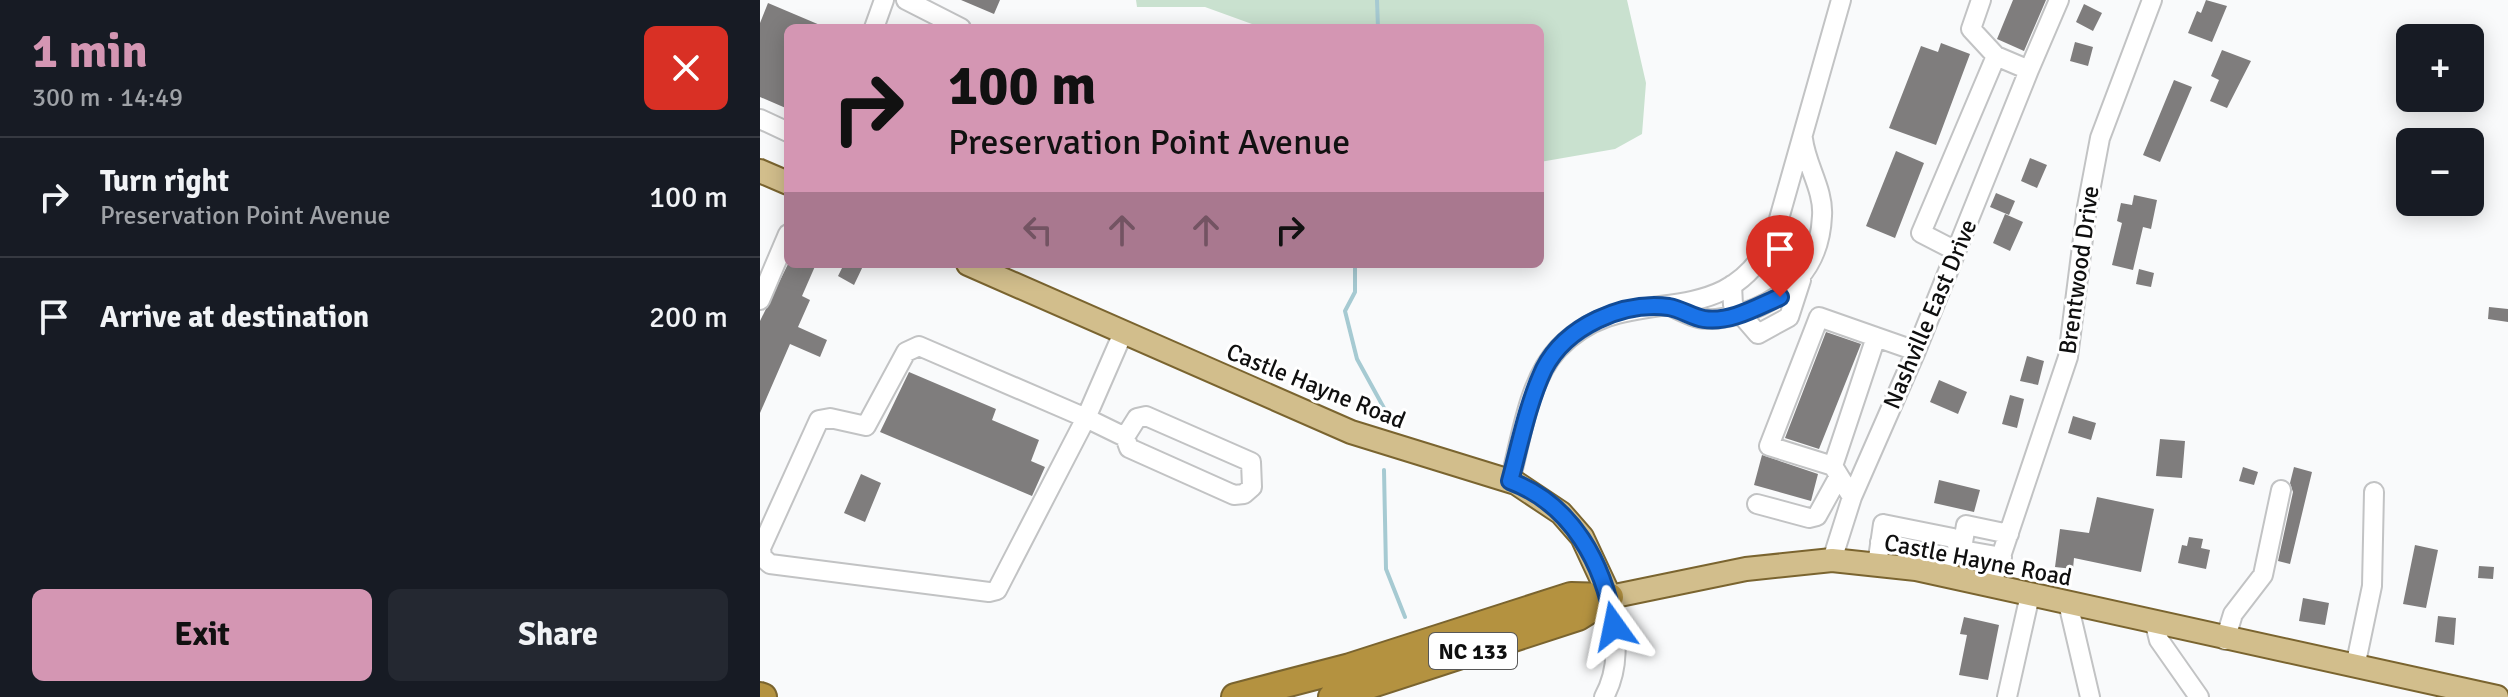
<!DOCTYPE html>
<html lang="en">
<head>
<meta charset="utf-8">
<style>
  body { margin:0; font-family:Signika,sans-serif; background:#242831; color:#f1f3f6; height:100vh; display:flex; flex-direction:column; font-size:30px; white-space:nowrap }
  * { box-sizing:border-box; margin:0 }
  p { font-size:26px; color:#9ea1a6 }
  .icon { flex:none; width:44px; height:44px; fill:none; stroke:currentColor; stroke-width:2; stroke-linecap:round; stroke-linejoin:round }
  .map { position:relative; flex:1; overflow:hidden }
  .details { display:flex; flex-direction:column; background:#171b24; width:760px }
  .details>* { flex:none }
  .top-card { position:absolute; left:24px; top:24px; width:760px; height:244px; border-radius:12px; box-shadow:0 4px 20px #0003; background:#d496b3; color:#111; overflow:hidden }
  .controls { position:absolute; left:1636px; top:24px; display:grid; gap:16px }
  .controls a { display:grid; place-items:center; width:88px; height:88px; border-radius:12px; background:#171b24; box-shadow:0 4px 20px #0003; font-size:40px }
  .pin { position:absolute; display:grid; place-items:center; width:68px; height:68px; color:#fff; margin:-82px -34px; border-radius:50% 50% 50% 0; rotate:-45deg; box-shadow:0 0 8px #0007 }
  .pin .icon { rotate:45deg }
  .me { position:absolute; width:88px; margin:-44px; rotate:348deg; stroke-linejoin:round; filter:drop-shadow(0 0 6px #0008) }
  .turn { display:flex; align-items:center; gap:28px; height:168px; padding:0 32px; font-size:36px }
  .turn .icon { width:104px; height:104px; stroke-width:2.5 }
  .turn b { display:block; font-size:56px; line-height:68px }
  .lanes { display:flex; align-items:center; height:76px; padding:0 32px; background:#0003; justify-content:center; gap:40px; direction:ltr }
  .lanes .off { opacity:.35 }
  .round { display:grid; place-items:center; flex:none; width:84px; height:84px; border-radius:12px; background:#242831 }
  .head { display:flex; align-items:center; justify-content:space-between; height:136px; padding:0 32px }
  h1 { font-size:48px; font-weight:800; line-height:60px; color:#d496b3 }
  .cta { display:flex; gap:16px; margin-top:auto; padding:16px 32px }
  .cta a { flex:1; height:92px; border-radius:12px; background:#d496b3; color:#111; font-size:32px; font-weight:800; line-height:92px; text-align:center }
  .cta a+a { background:#242831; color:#f1f3f6 }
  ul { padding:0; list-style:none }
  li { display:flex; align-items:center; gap:24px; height:120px; padding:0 32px; border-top:2px solid #363941 }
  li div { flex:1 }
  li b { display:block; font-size:30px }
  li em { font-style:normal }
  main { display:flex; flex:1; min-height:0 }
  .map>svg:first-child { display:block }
  .green { fill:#c9e1cf }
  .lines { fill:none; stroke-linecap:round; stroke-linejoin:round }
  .stream { stroke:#a6cad2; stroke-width:4 }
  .building { fill:#7f7d7d }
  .minor-casing { stroke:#c2c3c4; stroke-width:22 }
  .major-casing { stroke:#7a642f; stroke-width:26 }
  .highway-casing { stroke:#7a642f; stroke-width:30 }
  .minor { stroke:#fff; stroke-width:18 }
  .major { stroke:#d2be8c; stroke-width:22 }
  .highway { stroke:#b49240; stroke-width:26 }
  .route-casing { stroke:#114b97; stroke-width:20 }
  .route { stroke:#1a73e8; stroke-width:14 }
  .labels { text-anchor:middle; stroke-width:6; stroke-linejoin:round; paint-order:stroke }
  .shield { fill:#fff; stroke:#575757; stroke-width:2 }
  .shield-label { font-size:22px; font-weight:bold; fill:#0f0f0f }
  .street-label { font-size:24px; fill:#0f0f0f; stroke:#fff }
</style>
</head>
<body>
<main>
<section class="details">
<div class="head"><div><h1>1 min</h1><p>300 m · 14:49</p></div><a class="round" style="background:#d93025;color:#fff"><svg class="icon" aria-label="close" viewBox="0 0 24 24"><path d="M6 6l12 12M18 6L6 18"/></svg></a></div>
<ul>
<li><svg class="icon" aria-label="right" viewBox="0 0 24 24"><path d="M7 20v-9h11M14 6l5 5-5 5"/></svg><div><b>Turn right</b><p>Preservation Point Avenue</p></div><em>100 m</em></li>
<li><svg class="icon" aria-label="arrive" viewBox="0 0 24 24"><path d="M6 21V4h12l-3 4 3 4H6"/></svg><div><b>Arrive at destination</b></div><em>200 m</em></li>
</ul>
<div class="cta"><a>Exit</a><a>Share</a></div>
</section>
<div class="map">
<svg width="1748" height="697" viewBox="0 0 1748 697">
  <rect width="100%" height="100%" fill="#f9fafb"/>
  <path class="green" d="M376 0H867L886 83 882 134 855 149 780 162V28H503L445 7H377Z"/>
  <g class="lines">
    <path class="stream" d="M617 0 618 28
      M595 264V292L585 311 597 359 630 419
      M624 470 626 569 645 617"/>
  </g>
  <path class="building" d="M201 0H240L234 14Z
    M1253 0H1286L1264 51 1237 39Z
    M1446 0 1467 6 1452 42 1428 33 1437 11 1441 13Z
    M8 3 67 28H28V109L0 97V23Z
    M1324 4 1342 13 1333 31 1316 22Z
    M1315 42 1333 47 1328 66 1310 61Z
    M1181 43 1210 54 1176 145 1129 128 1161 46 1178 52Z
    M1462 50 1491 61 1467 108 1450 101 1459 80 1451 76Z
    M1414 80 1432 87 1400 162 1383 155Z
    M1136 151 1164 163 1135 238 1106 226Z
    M1270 158 1287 165 1277 188 1261 181Z
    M1236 193 1255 201 1249 215 1230 207Z
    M1374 195 1397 200 1391 229 1383 227 1373 270 1352 265 1362 223 1357 221 1361 203 1372 205Z
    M1245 214 1263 222 1250 251 1233 243Z
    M28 264H56L42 296 50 300 38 327 67 340 60 357 30 344 0 413V321Z
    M84 264H104L94 285 78 276Z
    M1379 269 1394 273 1391 287 1376 284Z
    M1729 307 1748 309V322L1728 319Z
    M1066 332 1101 344 1059 449 1025 438Z
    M1267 356 1284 361 1278 385 1260 381Z
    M149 372 236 409 232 420 279 440 271 461 285 467 272 496 120 432Z
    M1179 380 1207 392 1198 414 1170 402Z
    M1250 395 1264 399 1257 428 1242 424Z
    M1313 416 1336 423 1331 440 1308 433Z
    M1400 439 1425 441 1422 478 1396 476Z
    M1002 455 1058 474 1051 501 994 485Z
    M1483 467 1498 472 1494 485 1479 481Z
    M1534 467 1552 472 1530 564 1518 561 1533 492 1530 483Z
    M101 474 121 483 105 522 84 513Z
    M1179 480 1220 490 1214 512 1174 503Z
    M1337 497 1394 509 1381 572 1314 558 1313 569 1295 567 1300 529 1329 533Z
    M1429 537 1443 539 1441 548 1450 550 1446 569 1418 563 1422 545 1427 546Z
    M1655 545 1678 550 1666 608 1643 604Z
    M1719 566 1734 567 1733 579 1718 578Z
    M1543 598 1569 603 1565 625 1539 621Z
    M1678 616 1696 618 1694 645 1675 642Z
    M1204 617 1239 625 1228 680 1199 675 1207 635 1200 634Z"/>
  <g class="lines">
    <defs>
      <path id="minor" d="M146 0 201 28
        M1221 0 1211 29 1236 56 1269 70 1299 0
        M114 28 124 0
        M0 119 28 132
        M1009 245C1023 240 1031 239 1044 247L1047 267
        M1196 251 1161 233 1236 56
        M972 285 973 305 998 334 1029 317 1041 280
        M0 300 28 234
        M912 307C923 312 935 319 947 319 959 320 972 316 983 313 1029 297 1060 267 1062 216 1064 190 1046 165 1043 139
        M363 333 326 418 365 437 369 448 474 495 484 494 492 487 491 462 386 416 377 418 365 437
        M159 346 326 418 237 590 229 592 10 564 2 557 1 548 59 420 70 418 106 426 146 352Z
        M1073 466 1009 446 1059 317 1116 337
        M750 481C761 440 768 381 798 349 868 274 964 343 1015 233L1081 0
        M1092 497 1073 466 1116 337 1156 351
        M997 504 1049 518 1057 516 1079 476
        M1120 542 1183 556 1191 557 1202 550 1242 557
        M1201 554 1206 525 1249 534
        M1072 560 1092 497 1156 351 1269 70
        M1117 565 1123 524 1193 538 1202 550
        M1231 586 1308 357 1327 207 1340 138 1392 0
        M1308 603 1330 697
        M1395 624 1399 640 1439 697
        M1465 640 1473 614 1503 575 1521 490
        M1595 667 1612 586 1614 492
        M844 697C862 664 855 633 850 597
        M1247 697 1270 595"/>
      <path id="major" d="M0 171 28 183
        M208 264 591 432 756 483 801 513 822 537 850 597 986 569 1072 560 1156 569 1737 697"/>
      <path id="highway" d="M0 696 3 697
        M475 697 590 667 811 596 850 597
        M572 697 818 617 850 597"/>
    </defs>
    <use href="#minor" class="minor-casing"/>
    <use href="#major" class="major-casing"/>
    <use href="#highway" class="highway-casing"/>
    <use href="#minor" class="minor"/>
    <use href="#major" class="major"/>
    <use href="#highway" class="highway"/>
  </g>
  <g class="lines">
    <defs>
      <path id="route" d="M854 626C844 564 812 504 750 481 760 444 768 403 784 369 806 326 863 301 909 307 921 309 932 317 944 319 970 323 997 307 1020 297"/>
    </defs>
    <use href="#route" class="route-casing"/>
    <use href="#route" class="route"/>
  </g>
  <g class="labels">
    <rect class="shield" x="669" y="633" width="88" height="36" rx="6"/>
    <g class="shield-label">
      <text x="713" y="659">NC 133</text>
    </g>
    <g class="street-label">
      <text transform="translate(1319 270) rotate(-82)" y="8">Brentwood Drive</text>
      <text transform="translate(1170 314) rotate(-67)" y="8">Nashville East Drive</text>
      <text transform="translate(556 386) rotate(22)" y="8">Castle Hayne Road</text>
      <text transform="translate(1218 560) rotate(11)" y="8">Castle Hayne Road</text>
    </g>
  </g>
</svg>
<div class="controls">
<a>+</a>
<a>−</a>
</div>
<div class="pin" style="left:1020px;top:297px;background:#d93025"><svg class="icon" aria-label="arrive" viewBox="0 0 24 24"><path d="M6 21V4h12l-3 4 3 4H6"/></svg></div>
<svg class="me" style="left:854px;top:626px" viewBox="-20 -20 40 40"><path d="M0-17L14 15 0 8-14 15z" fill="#1a73e8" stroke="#fff" stroke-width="4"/></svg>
<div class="top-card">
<div class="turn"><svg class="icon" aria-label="right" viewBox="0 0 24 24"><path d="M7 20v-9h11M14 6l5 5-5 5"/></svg><div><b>100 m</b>Preservation Point Avenue</div></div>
<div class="lanes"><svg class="icon off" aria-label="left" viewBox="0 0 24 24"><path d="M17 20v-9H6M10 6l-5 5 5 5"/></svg><svg class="icon off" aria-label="ahead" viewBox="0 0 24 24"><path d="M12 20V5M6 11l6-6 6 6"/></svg><svg class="icon off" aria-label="ahead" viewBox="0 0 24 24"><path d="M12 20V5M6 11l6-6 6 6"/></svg><svg class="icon" aria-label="right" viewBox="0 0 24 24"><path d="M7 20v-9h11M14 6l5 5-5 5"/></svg></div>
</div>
</div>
</main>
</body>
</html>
